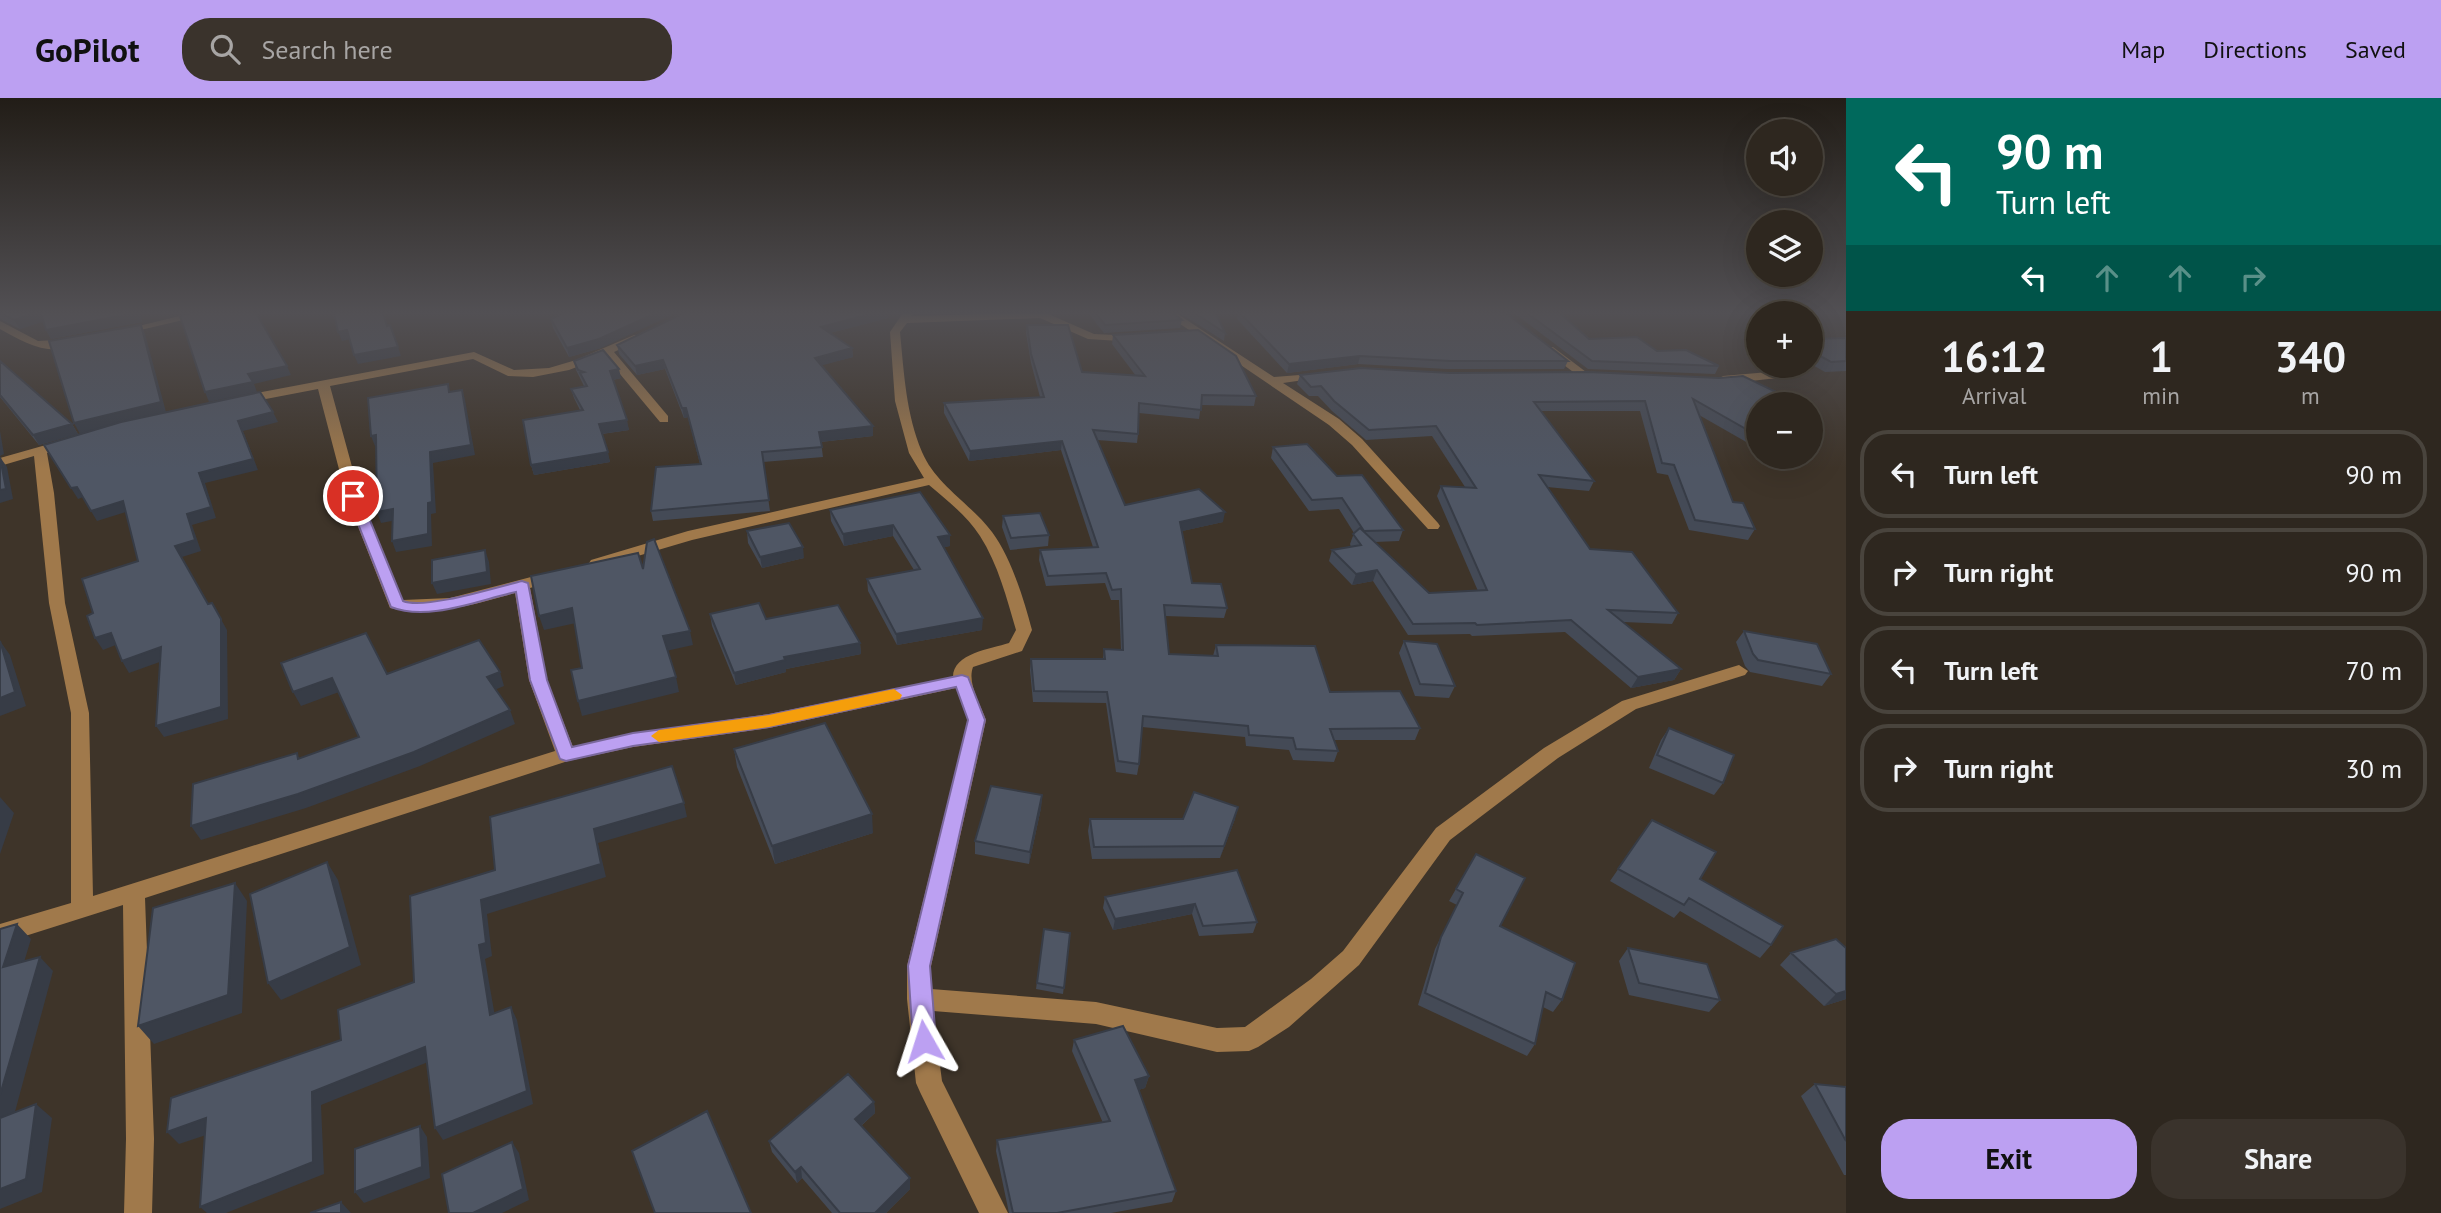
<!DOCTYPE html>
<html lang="en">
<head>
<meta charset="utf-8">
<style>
  body { margin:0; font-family:"PT Sans",sans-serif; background:#3a332c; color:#f1f3f6; height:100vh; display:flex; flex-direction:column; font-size:26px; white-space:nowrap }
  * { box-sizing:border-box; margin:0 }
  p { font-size:23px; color:#a7a5a4 }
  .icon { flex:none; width:38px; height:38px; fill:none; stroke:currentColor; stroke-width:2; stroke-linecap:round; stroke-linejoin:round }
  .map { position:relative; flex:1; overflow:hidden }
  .panel { display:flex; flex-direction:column; background:#2e271f; width:595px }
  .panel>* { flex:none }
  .hud { background:#00695c; color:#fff; overflow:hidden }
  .tools { position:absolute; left:1746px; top:21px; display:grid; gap:14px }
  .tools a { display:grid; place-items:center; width:77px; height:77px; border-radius:50%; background:#2e271f; box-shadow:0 7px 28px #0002,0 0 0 2px #49443d; font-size:35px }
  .pin { position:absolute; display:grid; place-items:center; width:60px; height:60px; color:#fff; margin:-30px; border:4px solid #fff; border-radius:50%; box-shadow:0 2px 7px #0007 }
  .me { position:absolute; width:77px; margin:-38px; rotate:354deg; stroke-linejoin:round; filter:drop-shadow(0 0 5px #0008) }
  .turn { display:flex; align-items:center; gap:24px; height:147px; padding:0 35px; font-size:32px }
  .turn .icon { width:91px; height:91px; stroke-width:2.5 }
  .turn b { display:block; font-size:49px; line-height:60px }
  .lanes { display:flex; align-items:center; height:66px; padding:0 35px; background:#0003; justify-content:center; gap:35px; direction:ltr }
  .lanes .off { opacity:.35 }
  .eta { display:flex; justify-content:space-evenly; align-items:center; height:119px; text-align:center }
  .eta b { font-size:42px; font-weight:600; line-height:49px }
  .action { display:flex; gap:14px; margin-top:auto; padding:14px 35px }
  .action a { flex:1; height:80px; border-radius:28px; background:#bca0f2; color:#111; font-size:28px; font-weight:600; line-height:80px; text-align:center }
  .action a+a { background:#3a332c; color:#f1f3f6 }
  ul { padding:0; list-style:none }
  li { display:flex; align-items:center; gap:21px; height:88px; margin:0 14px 10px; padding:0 21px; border:4px solid #49443d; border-radius:28px }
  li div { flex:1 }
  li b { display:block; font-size:26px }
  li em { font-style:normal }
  header { display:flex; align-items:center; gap:42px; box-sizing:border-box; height:98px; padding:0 35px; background:#bca0f2; color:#111 }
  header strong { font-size:33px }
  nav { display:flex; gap:38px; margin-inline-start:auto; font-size:24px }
  .search { width:490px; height:63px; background:#3a332c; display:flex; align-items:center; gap:18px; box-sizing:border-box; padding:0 24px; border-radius:28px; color:#a7a5a4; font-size:26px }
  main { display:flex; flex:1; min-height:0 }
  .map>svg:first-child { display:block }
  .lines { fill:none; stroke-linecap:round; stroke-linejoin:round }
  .minor { fill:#a0794b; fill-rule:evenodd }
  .wall { fill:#444a56 }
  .shaded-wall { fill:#373c46 }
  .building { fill:#4f5664; stroke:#373c46; stroke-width:2 }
  .route { fill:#bca0f2; stroke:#7a689d; stroke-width:2 }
  .slow { fill:#f59e0b }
</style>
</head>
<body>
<header>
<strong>GoPilot</strong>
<div class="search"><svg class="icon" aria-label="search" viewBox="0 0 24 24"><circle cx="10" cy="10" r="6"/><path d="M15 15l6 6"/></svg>Search here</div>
<nav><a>Map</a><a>Directions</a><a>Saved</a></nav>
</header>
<main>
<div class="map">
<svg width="1846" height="1115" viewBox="0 0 1846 1115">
  <rect width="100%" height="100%" fill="#3e3429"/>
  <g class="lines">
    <path class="minor" d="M192 215H213L119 237 114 234Z
      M903 215H913L911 218 1046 215 1094 236 1136 238 1142 241 1136 244 1088 241 1040 220 907 225 900 234C904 275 906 316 922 354 936 387 971 406 992 434 1011 459 1024 502 1032 532L1022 553 973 569C967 585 980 606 986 622L931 868V891L1096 904 1217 930 1245 929 1311 881 1343 853 1436 730 1544 650 1622 603 1739 567 1748 573 1745 577 1636 611 1558 660 1450 742 1359 867 1289 929 1258 949 1249 953 1217 954 1096 926 933 913 942 983 1008 1115H979L920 994 916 985 907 901V868L968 622 956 590 769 630 633 649 568 663 145 800 154 1041 152 1115H124L126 1041 123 807 0 846V826L71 805V615L49 505 34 358 0 368V360L67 341 74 345 47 355 54 395 65 505 89 615 93 798 555 653 529 582 515 495C475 506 431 520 390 510L346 398 318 291 240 306 234 302 236 299 474 254 514 272 549 270 576 262 634 237H642V241L614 254 668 318V324H660L605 258 569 272 533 279 508 278 473 261 330 288 360 398 403 502 450 500 554 473 562 478 560 481 530 490 547 582 573 649 633 635 769 616 953 579C953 555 991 551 1009 545L1016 532C1007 501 998 466 980 438 967 418 947 402 929 387L692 442 597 470 589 465 591 462 688 433 924 380 909 355 895 303 890 234Z
      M1164 215H1176L1274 279 1325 275V279L1283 285 1339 321 1362 341 1438 425 1440 428 1438 431H1428L1352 347 1329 327Z
      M0 223 38 243 74 241 80 244C54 262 23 244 0 231Z
      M1545 249H1553L1590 277 1580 279 1545 253Z
      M1793 272 1797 274V278L1723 286 1717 282 1723 278Z"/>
  </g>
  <path class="wall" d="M0 215H140L142 224 51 241 46 232 43 223 20 231 0 221Z
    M684 215H888V220L830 235 852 250 853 259 821 267 873 338 821 344 823 359 763 364 770 413 653 423 651 413 700 366 688 319 684 320 665 271 637 277 619 256 617 247Z
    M1088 215H1173L1182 222 1180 230 1104 235Z
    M1180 215H1216L1225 235 1224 243Z
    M1238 215H1506L1568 263 1564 271H1447L1358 266 1287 275 1237 221Z
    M1514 215H1560L1589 241 1657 253 1719 268 1715 276 1588 271Z
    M551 221 601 250 569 259 553 230Z
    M1027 227 1082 274 1136 278 1112 246 1113 237 1256 298 1254 308 1201 307 1199 321 1139 315 1138 336 1137 345 1097 342 1125 407 1223 424 1182 433 1192 485 1227 510 1224 520 1165 518 1169 556 1213 558 1216 547 1420 630 1415 642H1334L1338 653 1334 664 1293 662 1289 652 1246 648 1245 639 1142 629 1139 666 1137 677 1116 674 1106 605 1033 604 1030 572 1031 561H1103L1104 551 1121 552 1119 502H1111L1105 485 1046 488 1039 462 1040 452 1093 449 1061 352 969 363 944 315V305L1040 299 1031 265 1026 235Z
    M1846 240V273L1825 274 1811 266V241Z
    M0 263 72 326 78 336 39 347 0 299Z
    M574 263 621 280 613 282 629 332 602 336 610 364 534 377 531 367 580 312 574 300 571 291 584 288 576 272Z
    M1361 270 1759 306V344L1748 345 1699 317 1733 404 1755 431 1748 442 1689 432 1668 377 1657 375 1640 313H1541L1594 383 1589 393 1547 389 1590 451 1678 515 1672 526 1623 524 1681 571 1674 582 1631 590 1565 534 1472 538 1470 536 1408 537 1373 483 1352 487 1329 463 1332 452 1351 449 1350 446 1354 435 1339 411 1309 413 1271 360 1273 349 1337 378 1403 432 1399 443 1375 444 1429 495 1478 493 1437 398 1441 388 1465 389 1432 338 1366 342 1332 313 1318 298H1309L1297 286 1300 277Z
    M830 412 950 437V448L944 449 982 532 897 547 868 493 867 481 914 472 893 438 844 448 831 423Z
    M1003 418 1049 437 1048 448 1010 452 1002 429Z
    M747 433 804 460 762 470 748 445Z
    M710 516 766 521 860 545 861 556 786 571V574L736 587 712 528Z
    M1744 533 1831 576 1822 588 1750 574 1745 568 1736 544Z
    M1404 543 1455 588 1449 600 1415 598 1399 555Z
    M1669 630 1723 685 1714 697 1649 670 1661 642Z
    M734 651 873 735 775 766 737 669Z
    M1042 697 1041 710 1029 766 975 756V743Z
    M1090 721H1235L1220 760 1092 761 1088 733Z
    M1652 722 1700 781 1771 847 1760 860 1680 813 1674 820 1610 783Z
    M1476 756 1500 828 1562 902 1553 914 1543 909 1535 946 1527 958 1418 907 1435 851 1457 807 1449 803Z
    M1237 772 1257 824 1253 835 1199 838 1192 816 1113 832 1103 810 1105 799Z
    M1044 831 1070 835 1063 896 1036 891Z
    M1628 850 1720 902 1709 914 1629 897 1619 863Z
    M1791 855 1846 901 1824 908 1780 867Z
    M1074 942 1149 978 1145 990 1138 992 1176 1093 1172 1104 1111 1115H1009L996 1053 997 1042 1103 1025 1072 953Z
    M1815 986 1846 989V1077H1844L1801 998Z
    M874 1004 875 1015 861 1028 910 1091 886 1115H832L802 1080 797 1085 772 1054 769 1043Z"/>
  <path class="shaded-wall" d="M36 215H41L45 223 20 231 14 222Z
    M135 215H140L142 224 51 241 46 232Z
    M656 215H676L601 250 569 259 567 250Z
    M874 215H888V220L822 237 821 229Z
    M141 227 145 236 166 314 80 336 74 325Z
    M347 232 351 241 342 243 338 234Z
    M398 249 401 258 358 266 354 257Z
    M852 250 853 259 816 269 815 260Z
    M1360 258 1358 266 1287 275 1289 266Z
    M663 262 665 271 637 277 635 268Z
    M287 268 291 277 254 286 257 294 209 304 205 294 248 276Z
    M619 271 621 280 612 282 610 273Z
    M462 292 465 302 475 357 433 365 436 415 431 416 432 448 396 454 392 443 430 354Z
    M682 310H686L688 319 684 320Z
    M273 314 278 324 243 333 258 372 205 385 216 420 192 427 201 453 182 459 175 448 199 375 238 323Z
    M627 322 629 332 601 336 599 326Z
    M72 326 78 336 39 347 33 337Z
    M873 328V338L820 344 819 334Z
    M0 333 4 356 0 358Z
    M1753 335H1759V344L1748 345Z
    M376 337 380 347 375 348 371 338Z
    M1062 343 1061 352 969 363 970 353Z
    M608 354 610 364 534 377 531 367Z
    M0 359 7 369 13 401 0 405Z
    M77 389 83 399 78 401 71 390Z
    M123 403 129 413 97 423 91 413Z
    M393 411 397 422 381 425 377 414Z
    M1225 414 1223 424 1178 434 1180 424Z
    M893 427V438L844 448 843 436Z
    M950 437V448L938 451V439Z
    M803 449 804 460 762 470 760 459Z
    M485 452 489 464 491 486 437 496 432 485Z
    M1377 472 1373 483 1352 487 1356 476Z
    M212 505 227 532 228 621 164 639 156 628Z
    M572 510 576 525 544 532 539 518Z
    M983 520 982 532 897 547 896 536Z
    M690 533 693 547 666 553 663 538Z
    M111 535 118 546 103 552 95 540Z
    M0 543 10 557 26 608 0 618Z
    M860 545 861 556 786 571V574L736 587 734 575 784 559Z
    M161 549 168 561 129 575 122 563Z
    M1681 571 1674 582 1631 590 1638 579Z
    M500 574 504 588 492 593 487 579Z
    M676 579 679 594 582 618 578 603Z
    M332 580 339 594 301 608 293 594Z
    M510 612 515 626 420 668 306 710 201 742 191 728Z
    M1042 697 1041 710 1029 766 1030 754Z
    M0 699 14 715 0 756Z
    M684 705 687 719 598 745 606 779 487 816 492 858 485 861 497 930 490 917 479 847 481 802 594 731Z
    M1238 709 1235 721 1220 760 1224 748Z
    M872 716 873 735 775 766 772 748Z
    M327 764 338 782 361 867 281 902 268 885Z
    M235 785 247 803 242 915 154 946 138 928Z
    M1195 806 1192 816 1113 832 1115 821Z
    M17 826 31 841 18 884 3 869Z
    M40 859 53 873 9 1036 0 1029V997Z
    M1846 893V901L1824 908 1836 896Z
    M511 909 517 922 533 1006 443 1042 435 1030Z
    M425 949 433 962 321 1007 324 1076 226 1115H207L200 1109 312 994Z
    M1149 978 1145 990 1132 994 1135 982Z
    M874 1004 875 1015 856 1032 855 1021Z
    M36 1006 52 1020 42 1094 0 1111V1091Z
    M206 1020 218 1033 179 1046 167 1034Z
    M420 1028 427 1039 430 1080 364 1105 355 1094Z
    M512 1044 519 1055 529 1102 502 1115H473Z
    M801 1069 802 1080 797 1085 795 1074Z
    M910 1080V1091L886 1115H875Z
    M341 1104 351 1115H341Z"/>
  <path class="building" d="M1 215H36L14 222Z
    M41 215H135L46 232Z
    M190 215H256L287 268 248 276 253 284 205 294 180 218Z
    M334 215H383L387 228 390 227 398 249 354 257 347 232 338 234Z
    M564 215H656L599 241 567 250 551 221Z
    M684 215H874L821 229 852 250 815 260 873 328 819 334 822 349 762 354 769 402 651 413 656 369 701 366 686 310H682L663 262 635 268 617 247Z
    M1096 215H1173L1182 222 1105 227Z
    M1195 215H1216L1225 235Z
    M1240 215H1506L1568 263H1450L1360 258 1289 266Z
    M1527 215H1560L1589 241 1637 239 1657 253 1686 252 1719 268 1592 263Z
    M141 227 161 304 74 325 49 243Z
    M1027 227H1068L1082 274 1145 278 1113 237 1198 232 1236 258 1256 298 1202 297 1201 312 1139 305 1138 336 1093 332 1125 407 1199 391 1225 414 1180 424 1192 485 1221 486 1227 510 1164 507 1169 556 1218 558 1216 547 1315 548 1330 594 1400 593 1420 630 1330 631 1338 653 1296 651 1293 640 1249 637 1248 628 1143 618 1139 666 1118 663 1107 594 1034 593 1031 561H1105L1104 551 1123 552 1121 491 1112 492 1106 475 1048 478 1040 452 1098 449 1062 343 970 353 944 305 1044 299 1031 256Z
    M1846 240V263L1831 264 1811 253V241Z
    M603 252 619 271 610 273 627 322 599 326 608 354 531 367 523 322 583 312 571 291 587 288 580 275 584 274 578 272 574 263Z
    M0 263 72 326 33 337 0 297Z
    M1361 270 1450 275 1588 274 1719 280 1743 278 1801 306H1759V335H1753L1693 301 1733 404 1743 405 1755 431 1695 422 1674 367 1662 365 1645 303 1534 304 1594 383 1539 377 1590 451 1632 454 1678 515 1608 512 1681 571 1638 579 1571 522 1477 527 1475 525 1413 526 1377 472 1356 476 1332 452 1361 447 1353 436 1360 430 1429 495 1487 492 1441 388 1476 390 1436 328 1369 332 1334 303 1321 288 1311 289 1300 277Z
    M448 286 449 294 462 292 471 347 430 354 432 404 428 405V436L392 443 393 411 377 414 376 337 371 338 368 300Z
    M260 294 273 314 238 323 253 361 199 375 211 409 187 416 195 442 175 448 208 506 212 505 221 521V609L156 628 161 549 122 563 111 535 95 540 87 518 93 515 82 481 138 463 123 403 91 413 77 389 71 390 44 347 121 324Z
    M1307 346 1337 378 1362 377 1403 432 1364 433 1342 400 1312 402 1273 349Z
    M0 359 6 391 0 392Z
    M920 394 950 437 938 439 983 520 896 536 867 481 920 471 893 427 843 436 830 412Z
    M1040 415 1049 437 1011 440 1003 418Z
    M789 425 803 449 760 459 747 433Z
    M654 441 690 533 663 538 676 579 578 603 571 572 582 570 572 510 539 518 531 478 638 455 643 471 647 444Z
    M485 452 487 474 432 485V462Z
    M759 505 766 521 838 507 860 545 784 559 785 562 734 575 710 516Z
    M1744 533 1817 546 1831 576 1758 562 1753 556Z
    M366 535 387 576 479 542 500 574 487 579 510 612 414 654 298 696 191 728 193 686 297 655 298 661 359 639 332 580 293 594 281 565Z
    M0 543 15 594 0 600Z
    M1404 543 1437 546 1455 588 1420 586Z
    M825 625 872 716 772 748 734 651Z
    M1669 630 1734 657 1723 685 1657 657Z
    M672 668 684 705 594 731 601 766 481 802 486 845 479 847 490 917 511 909 527 993 435 1030 425 949 312 994 313 1064 200 1109 206 1020 167 1034 171 1000 341 942 338 912 414 884 410 798 495 772 490 719Z
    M991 688 1042 697 1030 754 975 743Z
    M1194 694 1238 709 1224 748 1094 749 1090 721H1183Z
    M1652 722 1716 754 1700 781 1783 828 1771 847 1689 800 1684 807 1618 771Z
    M1476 756 1525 780 1500 828 1575 865 1562 902 1546 894 1535 946 1425 895 1441 839 1463 795 1456 791Z
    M327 764 350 849 268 885 250 796Z
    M1237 772 1257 824 1203 828 1195 806 1115 821 1105 799Z
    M235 785 228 897 138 928 153 810Z
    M17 826 3 869 40 859 0 997V831Z
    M1044 831 1070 835 1064 890 1037 885Z
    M1836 841 1846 850V893L1836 896 1791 855Z
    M1628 850 1707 866 1720 902 1639 885Z
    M1123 928 1149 978 1135 982 1176 1093 1057 1115H1013L997 1042 1110 1023 1074 942Z
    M848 976 874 1004 855 1021 910 1080 875 1115H840L801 1069 795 1074 769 1043Z
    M1815 986 1846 989V1043Z
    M36 1006 26 1081 0 1091V1020Z
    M707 1013 751 1115H655L632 1053Z
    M420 1028 422 1069 355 1094V1051Z
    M512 1044 523 1091 473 1115H449L442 1076Z
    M341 1104V1115H310Z"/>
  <linearGradient id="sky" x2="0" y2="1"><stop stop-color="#221d17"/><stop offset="0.58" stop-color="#525054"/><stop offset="1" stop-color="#525054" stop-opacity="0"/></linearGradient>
  <rect width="1846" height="371" fill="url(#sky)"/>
  <path class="route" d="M353 395 360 398 403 503C424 512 497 489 522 483L528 485 547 582 572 649 633 635 769 617 962 577 968 579 985 622 930 868 936 943 932 951 924 954 916 951 913 943 908 868 968 622 956 589 769 629 633 648 566 663 560 661 530 582 516 494C479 502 428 524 391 509L347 398Z"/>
  <path class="slow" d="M894 591 902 597 900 601 769 629 659 644 651 638 659 632 769 617Z"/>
</svg>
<div class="tools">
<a><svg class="icon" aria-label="sound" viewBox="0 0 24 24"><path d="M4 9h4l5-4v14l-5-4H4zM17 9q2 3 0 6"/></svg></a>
<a><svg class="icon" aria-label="layers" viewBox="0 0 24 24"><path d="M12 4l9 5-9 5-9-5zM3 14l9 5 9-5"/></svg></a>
<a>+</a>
<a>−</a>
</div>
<div class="pin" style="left:353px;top:398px;background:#d93025"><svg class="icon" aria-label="arrive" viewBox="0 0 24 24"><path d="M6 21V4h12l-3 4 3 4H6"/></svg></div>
<svg class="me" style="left:924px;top:943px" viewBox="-20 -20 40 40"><path d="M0-17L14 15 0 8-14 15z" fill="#bca0f2" stroke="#fff" stroke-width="4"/></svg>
</div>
<section class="panel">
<div class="hud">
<div class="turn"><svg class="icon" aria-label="left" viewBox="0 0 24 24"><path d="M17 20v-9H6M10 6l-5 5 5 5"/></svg><div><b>90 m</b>Turn left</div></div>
<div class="lanes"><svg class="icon" aria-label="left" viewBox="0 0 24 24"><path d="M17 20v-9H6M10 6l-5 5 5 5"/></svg><svg class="icon off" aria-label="ahead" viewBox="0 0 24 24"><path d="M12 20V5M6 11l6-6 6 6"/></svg><svg class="icon off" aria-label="ahead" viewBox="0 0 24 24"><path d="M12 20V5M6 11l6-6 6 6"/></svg><svg class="icon off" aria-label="right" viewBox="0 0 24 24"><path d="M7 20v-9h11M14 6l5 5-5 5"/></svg></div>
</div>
<div class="eta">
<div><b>16:12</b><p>Arrival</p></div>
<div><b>1</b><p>min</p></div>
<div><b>340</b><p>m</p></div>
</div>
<ul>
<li><svg class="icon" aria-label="left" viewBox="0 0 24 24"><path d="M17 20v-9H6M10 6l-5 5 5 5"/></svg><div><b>Turn left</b></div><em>90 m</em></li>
<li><svg class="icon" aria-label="right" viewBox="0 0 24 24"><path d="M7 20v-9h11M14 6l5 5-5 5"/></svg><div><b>Turn right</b></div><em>90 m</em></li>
<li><svg class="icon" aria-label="left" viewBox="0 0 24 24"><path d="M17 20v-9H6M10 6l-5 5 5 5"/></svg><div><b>Turn left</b></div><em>70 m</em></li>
<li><svg class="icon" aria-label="right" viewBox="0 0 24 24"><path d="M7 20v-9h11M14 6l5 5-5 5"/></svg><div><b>Turn right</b></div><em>30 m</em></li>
</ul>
<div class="action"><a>Exit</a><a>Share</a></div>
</section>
</main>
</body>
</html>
